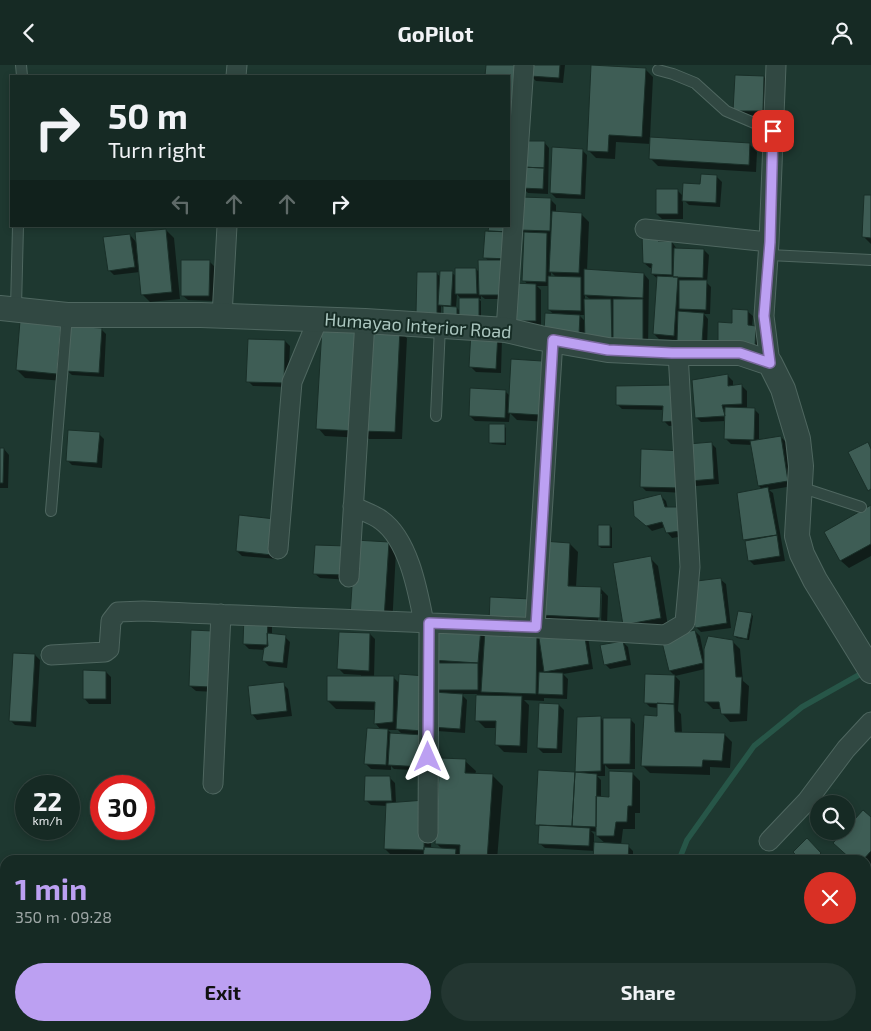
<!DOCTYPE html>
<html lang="en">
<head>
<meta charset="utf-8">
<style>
  body { margin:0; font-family:"Exo 2",sans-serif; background:#233631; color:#f1f3f6; height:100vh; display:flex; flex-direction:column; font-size:19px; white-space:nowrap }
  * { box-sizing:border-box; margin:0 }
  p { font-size:16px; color:#9ea7a6 }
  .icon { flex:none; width:28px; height:28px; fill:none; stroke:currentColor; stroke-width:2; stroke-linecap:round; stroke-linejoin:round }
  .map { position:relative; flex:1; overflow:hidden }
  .drawer { position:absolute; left:0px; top:790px; width:871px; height:176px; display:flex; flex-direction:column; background:#162a24; border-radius:15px 15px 0 0; box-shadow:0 2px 8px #0003,0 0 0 1px #354641 }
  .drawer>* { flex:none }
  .banner { position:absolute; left:10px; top:10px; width:500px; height:152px; border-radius:0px; box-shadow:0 2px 8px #0003,0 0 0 1px #354641; background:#162a24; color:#f1f3f6; overflow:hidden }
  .tools { position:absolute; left:810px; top:730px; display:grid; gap:10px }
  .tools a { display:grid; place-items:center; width:45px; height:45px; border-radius:50%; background:#162a24; box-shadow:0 2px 8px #0003,0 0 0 1px #354641; font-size:25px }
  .speed { position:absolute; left:15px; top:710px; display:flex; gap:10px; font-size:25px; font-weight:700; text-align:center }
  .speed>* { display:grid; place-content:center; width:65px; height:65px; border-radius:50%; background:#162a24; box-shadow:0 2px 8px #0003,0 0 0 1px #354641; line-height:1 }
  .speed small { font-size:12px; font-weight:400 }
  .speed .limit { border:8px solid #d22; background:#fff; color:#111 }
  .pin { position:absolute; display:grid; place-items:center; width:42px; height:42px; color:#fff; margin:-21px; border-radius:10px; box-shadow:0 2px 8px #0006 }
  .me { position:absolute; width:55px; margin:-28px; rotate:0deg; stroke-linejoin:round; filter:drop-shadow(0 0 4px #0008) }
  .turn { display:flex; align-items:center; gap:18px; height:105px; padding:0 15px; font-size:22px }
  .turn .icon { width:65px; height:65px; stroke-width:2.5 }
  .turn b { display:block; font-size:35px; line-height:42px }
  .lanes { display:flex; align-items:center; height:48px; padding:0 15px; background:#0003; justify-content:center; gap:25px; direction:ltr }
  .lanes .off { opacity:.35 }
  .round { display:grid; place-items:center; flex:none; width:52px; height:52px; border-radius:26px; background:#233631 }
  .head { display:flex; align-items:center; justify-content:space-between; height:85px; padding:0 15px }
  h1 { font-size:30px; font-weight:700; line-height:38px; color:#bca0f2 }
  .cta { display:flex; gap:10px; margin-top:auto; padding:10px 15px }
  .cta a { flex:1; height:58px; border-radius:30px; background:#bca0f2; color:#111; font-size:20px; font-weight:700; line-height:58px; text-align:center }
  .cta a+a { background:#233631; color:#f1f3f6 }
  header { display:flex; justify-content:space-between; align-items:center; height:65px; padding:0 15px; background:#162a24; font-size:22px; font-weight:700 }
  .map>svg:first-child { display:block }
  .shadow { fill:#0007; fill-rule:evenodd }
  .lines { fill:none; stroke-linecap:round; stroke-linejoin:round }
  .stream { stroke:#275648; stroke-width:5.5 }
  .building { fill:#3e5d55; stroke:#192f28 }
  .service-casing { stroke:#4f6760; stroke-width:12 }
  .minor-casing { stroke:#4f6760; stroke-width:21 }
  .tertiary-casing { stroke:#4f6760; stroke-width:26 }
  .service { stroke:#314842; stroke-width:10 }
  .minor { stroke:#314842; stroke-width:19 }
  .tertiary { stroke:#314842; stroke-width:24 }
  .route-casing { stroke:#7a689d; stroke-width:12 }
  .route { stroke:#bca0f2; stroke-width:9 }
  .labels { text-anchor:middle; stroke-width:4; stroke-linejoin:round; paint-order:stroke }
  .street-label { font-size:18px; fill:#abc6bf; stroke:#172d26 }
</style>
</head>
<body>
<header><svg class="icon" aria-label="back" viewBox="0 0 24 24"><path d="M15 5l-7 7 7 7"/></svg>GoPilot<svg class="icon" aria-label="person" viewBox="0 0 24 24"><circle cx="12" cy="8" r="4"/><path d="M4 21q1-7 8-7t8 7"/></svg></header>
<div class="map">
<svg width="871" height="966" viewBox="0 0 871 966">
  <rect width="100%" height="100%" fill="#1e3830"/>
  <path class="shadow" d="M487 0 520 7 518 40 509 39V11H487Z
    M532 0H565L563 18 536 16 531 11Z
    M645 4 653 12 650 73 749 79 757 87 756 107 658 101 650 93 651 79 616 77 615 94 596 93 588 85Z
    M764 12 769 18 768 51 740 50 735 45Z
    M515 48 518 69 509 70V49Z
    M544 77 549 83 548 129 528 128 523 123Z
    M582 85 587 90 585 134 556 133 551 128Z
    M716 111 722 117 720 142 689 140 683 134V154H662L657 149 678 126 684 132Z
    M871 132V179L864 172Z
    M551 135 556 140V148L581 149 589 157 587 206 644 209 649 215 648 285 591 283 549 245V221H537L541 225V261L519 260 514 255 528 220 524 215 525 169 521 165ZM551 207 557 213H551ZM585 230 591 235H585ZM579 250H585L586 257Z
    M490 161H509L511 234H485L481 231V234H478L481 236V255H463L441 241V253H422L437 209 441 212 452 208 456 211 476 204 480 208 489 197 485 192ZM457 229 460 233V246L456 242Z
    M166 165 174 173 180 234 150 237 142 229 140 207 114 210 109 205 130 170 137 178Z
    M643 170 662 175V178L672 177 677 184 704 185 709 190 707 218 711 222 710 249H704L708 254 707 282 683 281 677 275 659 274 654 269 658 214 652 209 653 203H650L644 198Z
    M209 196 214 201V236L188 235 182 230Z
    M747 246 753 251 752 262H756L761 267 760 286 733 259Z
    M21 257 101 264 106 269 104 312 72 310 65 304 64 316 25 313 17 305Z
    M399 266 407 273 402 374H369L364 369V373L325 371 318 363Z
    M472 268 502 274 501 308 476 307 471 302Z
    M285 276 290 281 288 322 253 321 248 316Z
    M542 297 549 305 547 357 517 355 510 348 509 357 475 356 470 351 505 326 510 331Z
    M728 311 733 316V322L742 321 747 326V344H754L759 349V376L781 372 786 377 793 421 769 425 773 428 785 496 754 500 749 495 738 429 762 424 759 421 752 380 731 379 726 374V356L701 357 696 352Z
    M674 321 680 360 669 361 664 356V345L622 344 617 339Z
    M504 361 506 363V380L492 379 490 377Z
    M99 369 104 374 102 403 72 400 67 395Z
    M711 378 716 383 719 419 696 421 691 415Z
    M0 384H4L9 390 8 423H0Z
    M643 386 685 428 646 426 641 421Z
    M661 431 666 436 668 444 676 443 682 448 685 471 672 473 667 467 665 462 652 466 636 450Z
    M871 442V491L849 503 841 496 825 468Z
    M280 460 277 494 242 491 237 486Z
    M610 461 612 463V483H601L599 481Z
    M389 478 396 486 392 562 359 559Z
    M570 479 578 487 576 522 600 523 608 531 607 560 548 558 540 550ZM599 529H602L601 559H598Z
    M316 481 350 515 320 513 314 508Z
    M650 493 658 501 668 561 624 559Z
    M720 514 726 519 731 563 701 567 696 562Z
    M751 549 753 551 749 575 737 573 735 571Z
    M245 553 272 558V570L285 572 290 577 287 603 269 601 264 596 265 585 249 584 244 579Z
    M435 562 537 571 540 574 588 572 593 604 563 609 568 614 567 634 544 633V636L524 635 529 640 527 688 504 687 496 679 497 663H485L477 655V629H461L467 635 465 668 437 666 439 628 435 624Z
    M695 566 700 571 704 591 732 576 740 584 743 616 749 621 747 656 730 657 723 649 722 644H713L705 636V604L675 611 670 606Z
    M370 569 375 574 374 612H393L399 618 431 617 427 706 394 704 391 701V705L371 704 366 699 381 665 375 658 376 645 336 644 328 636 361 612V610L344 609 339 604ZM388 665H398L403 670 392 669Z
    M217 572 216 627 196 626 190 621Z
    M623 577 628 582 631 600 610 604 605 599Z
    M35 590 40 595 36 662 15 660 10 655Z
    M106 607 111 612V639H89L84 633Z
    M675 611 680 616 678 646 681 649 682 668 724 669 732 677 730 703 710 702V710L650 708 642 700 658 652V643L650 642 645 637Z
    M283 619 288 624 292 651 257 655 252 649Z
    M559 640 564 645 562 688H543L538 683Z
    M600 652 604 657 630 654 635 659V704H609L605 700V711H597L601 715V733H610L632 708 640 716V748H635V764H623L621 780 628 781 633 786V795H594L595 786 545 783 539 778 540 763 537 759 576 708 578 653ZM591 766 597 767V771L606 779 594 778V769Z
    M465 696 476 706 475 710H492L503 721 497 795H425V793L393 792 385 784 387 741 371 740 366 735 390 713 395 718 396 738 432 744 431 784 443 785 436 778Z
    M871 754V801L869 799 866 802V795H853Z
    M807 775 822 791 818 795H803Z
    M866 861 871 865V899L869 902 866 900Z
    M871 924V941L866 937V929Z
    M575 961H658L655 966H571Z
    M792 961H814L808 966H795Z"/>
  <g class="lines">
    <path class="stream" d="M679 795 687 775 754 681 802 642 864 607
      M562 966 564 961"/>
  </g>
  <path class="building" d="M486 0H515L513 35H509V11H485Z
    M531 0H560L559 13 530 11Z
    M591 0 646 3 642 72 609 70 608 87 587 86Z
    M735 10 764 11 763 46H733Z
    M650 72 750 78 749 100 649 94Z
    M522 76H545L544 103 521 102Z
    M552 82 583 84 581 130 550 128Z
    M522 102 544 103 543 124 521 123Z
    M701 109 717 110 716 138 682 136 683 118 700 119Z
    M656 124H678V149H656Z
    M864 130H871V173L862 172Z
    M521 132 551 133 550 166 520 165Z
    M552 146 582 148 579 208 549 207Z
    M489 161H509L511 167 488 166Z
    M166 164 172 227 141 230 135 167Z
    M485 166 511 167 510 194 483 193Z
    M524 167 547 168 546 217 522 216Z
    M130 169 135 202 108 206 103 172Z
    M642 169H658V176H672V210L651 209 652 199 643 198Z
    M674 183 704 184 703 213 673 212Z
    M181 195H210L209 231H181Z
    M478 195H507V230H479Z
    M455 203H476L477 229H455Z
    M584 204 644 208 643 233 584 230Z
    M440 206H453L451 241 438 240Z
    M417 207H437V249L416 248Z
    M548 211 581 212V246L548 245Z
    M657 211 678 212 674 271 653 269Z
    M679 215H707L706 245 679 244Z
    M513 218 536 219V256H512Z
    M459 233H479V253H459Z
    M584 234H611L612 279H585Z
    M613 234H643V280H613Z
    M443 241 457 242V252L443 251Z
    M732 244 748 245V260L756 261 755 281 718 280V257L732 258Z
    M678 246 704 248 702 277 677 276Z
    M545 248 580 250 579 269 544 268Z
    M20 256 61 259 57 309 16 305Z
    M68 261 102 263 99 308 65 306Z
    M322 263 362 265 357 366 316 364Z
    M365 264H400L395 367 360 366Z
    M471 266 498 268 496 304 469 302Z
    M248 274 285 275 284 318 246 317Z
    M511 294 542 296 540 350 508 348Z
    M728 309V321L742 319V339L722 340 725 351 695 353 692 315Z
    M674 320 675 356 662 357 663 341 616 340V321Z
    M470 323 506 325 505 353 469 351Z
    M725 342 755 343 754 375 724 374Z
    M489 359H505V378H489Z
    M68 365 100 367 97 398 66 396Z
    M781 371 788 416 758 421 750 376Z
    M712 377 714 414 690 416 688 379Z
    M868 377 871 384V424L868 426 848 387Z
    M0 383H4L3 418H0Z
    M641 384 683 386 681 423 640 422Z
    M768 422 777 470 743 475 737 428Z
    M661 429 665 442H677L680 466 666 468 662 457 646 461 634 451 633 436Z
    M871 440V479L840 496 824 467Z
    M239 450 275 454 272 490 236 486Z
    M598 460H610V481H598Z
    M777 470 780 491 748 496 745 476Z
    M355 475 389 477 384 554 350 552Z
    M543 476 570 478 568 521 601 522 600 553 539 550Z
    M315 480 347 481 345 510 313 509Z
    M651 491 661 553 623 560 613 498Z
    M721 513 727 558 695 563 689 517Z
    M490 532 531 534 530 560 489 558Z
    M738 546 752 548 747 574 733 571Z
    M244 551 268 552 267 580 243 579Z
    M433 560 481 563 478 598 432 595Z
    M191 565 213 566 211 622 189 621Z
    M485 565 537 570 536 629 481 627Z
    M695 565 703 598 669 606 661 573Z
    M584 566 589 599 544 607 539 573Z
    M339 567 370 568 369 606 337 604Z
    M267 568 286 570 283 598 262 596 264 583 268 581Z
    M708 571 733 575 736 612H742L740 649H721L719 637H704V584Z
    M623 576 627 595 604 600 600 580Z
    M13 588 35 589 31 657 9 656Z
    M434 598H478V625H434Z
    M83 605 106 606V634H83Z
    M539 607 563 608V630L538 629Z
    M399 609 426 611 423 666 396 664Z
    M645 609 675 610 674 639 644 638Z
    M327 611H394L393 657 374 659 375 637 327 636Z
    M284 617 287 646 251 650 248 621Z
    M433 627 463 629 460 664 431 662Z
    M476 630 522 631 520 681 495 680 496 656H475Z
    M539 638 559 639 557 684 537 683Z
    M657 638 674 639 675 667 725 668 722 696 703 695 702 702 641 701 644 650 657 651Z
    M601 651V706L575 707 577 652Z
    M603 653H631L630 699H603Z
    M367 663 388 664 386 700 364 699Z
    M390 668 424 670 422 702 388 700Z
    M440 693 466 694 465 708 493 709 487 795H459L460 780 435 779Z
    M538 705 575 707 572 761 535 760Z
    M609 706 633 707 632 741H628L627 757H616L614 771H596V731L609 732Z
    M575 707 597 709 596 762 572 761Z
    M365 711H390L392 736H364Z
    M425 735 424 785 384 784 386 738Z
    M863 745 871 752V786L863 795H852L833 778 844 766H846V764Z
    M539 760 590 763 589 781 538 779Z
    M807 773 821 788 814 795H801L793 787Z
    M594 777 629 779 628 795H593Z
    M424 782 456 784 455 795H423Z
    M866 807 871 811V860L866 856Z
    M866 859 871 864V889L866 894Z
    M866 941 871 945V963L869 966 864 961H866Z
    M573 961H646L643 966H569Z
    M846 961H861L866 966H841Z"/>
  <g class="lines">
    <defs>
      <path id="service" d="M21 0 22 11
        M658 5 673 9 695 18 726 46 773 66
        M769 190 871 195
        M16 243 18 161
        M436 351 440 261
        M800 422 861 442
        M51 446 67 250"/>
      <path id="minor" d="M236 11 237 0
        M645 164 769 177
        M222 251 227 161
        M506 265 524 0
        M770 298 764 251 769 177 776 0
        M353 441C362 446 373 449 381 455 409 475 418 527 424 558
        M278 484 292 317 318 254
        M349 512 365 256
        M535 562 553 275
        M51 590 105 587 109 584 111 556 118 547 143 546C317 554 491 559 665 570L682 560 685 557 690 502 678 288
        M213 719 221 549
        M428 768 429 558
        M769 776 807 736 846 684 871 657
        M779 961 784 966
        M666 966 670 961"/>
      <path id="tertiary" d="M0 243 67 250H201L365 256 506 265 540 273 608 285 672 288H740L770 298 783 324 798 374 801 401 797 471 802 489 815 515 871 606
        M866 920 871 914
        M835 966 838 961"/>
    </defs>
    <use href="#service" class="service-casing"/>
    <use href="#minor" class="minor-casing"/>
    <use href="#tertiary" class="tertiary-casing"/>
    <use href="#service" class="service"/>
    <use href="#minor" class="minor"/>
    <use href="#tertiary" class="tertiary"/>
  </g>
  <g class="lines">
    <defs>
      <path id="route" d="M428 692 429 558 536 562 553 275 608 285 672 288H740L770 298 764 251 770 177 773 66"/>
    </defs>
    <use href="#route" class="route-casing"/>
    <use href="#route" class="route"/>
  </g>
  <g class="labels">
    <g class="street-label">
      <text transform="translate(418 261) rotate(4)" y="6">Humayao Interior Road</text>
    </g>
  </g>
</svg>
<div class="tools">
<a><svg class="icon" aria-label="search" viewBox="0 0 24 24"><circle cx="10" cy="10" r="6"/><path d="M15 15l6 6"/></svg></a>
</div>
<div class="speed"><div>22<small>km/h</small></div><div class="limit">30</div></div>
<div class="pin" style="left:773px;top:66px;background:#d93025"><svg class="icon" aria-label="arrive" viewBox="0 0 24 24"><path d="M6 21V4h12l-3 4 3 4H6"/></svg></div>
<svg class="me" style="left:428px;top:692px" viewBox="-20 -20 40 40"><path d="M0-17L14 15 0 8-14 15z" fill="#bca0f2" stroke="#fff" stroke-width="4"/></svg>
<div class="banner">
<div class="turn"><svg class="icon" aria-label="right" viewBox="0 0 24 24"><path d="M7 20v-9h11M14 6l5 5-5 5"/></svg><div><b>50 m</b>Turn right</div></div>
<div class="lanes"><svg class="icon off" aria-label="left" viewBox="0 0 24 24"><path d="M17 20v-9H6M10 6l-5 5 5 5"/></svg><svg class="icon off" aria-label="ahead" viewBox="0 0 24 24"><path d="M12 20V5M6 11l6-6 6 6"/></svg><svg class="icon off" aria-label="ahead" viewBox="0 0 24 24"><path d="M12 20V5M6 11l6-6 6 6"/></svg><svg class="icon" aria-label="right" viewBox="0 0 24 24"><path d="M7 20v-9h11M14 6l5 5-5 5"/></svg></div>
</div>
<section class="drawer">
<div class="head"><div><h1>1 min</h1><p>350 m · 09:28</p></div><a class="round" style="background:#d93025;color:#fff"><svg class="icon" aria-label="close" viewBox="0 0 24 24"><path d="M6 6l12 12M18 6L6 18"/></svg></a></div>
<div class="cta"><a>Exit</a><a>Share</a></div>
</section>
</div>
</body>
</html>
